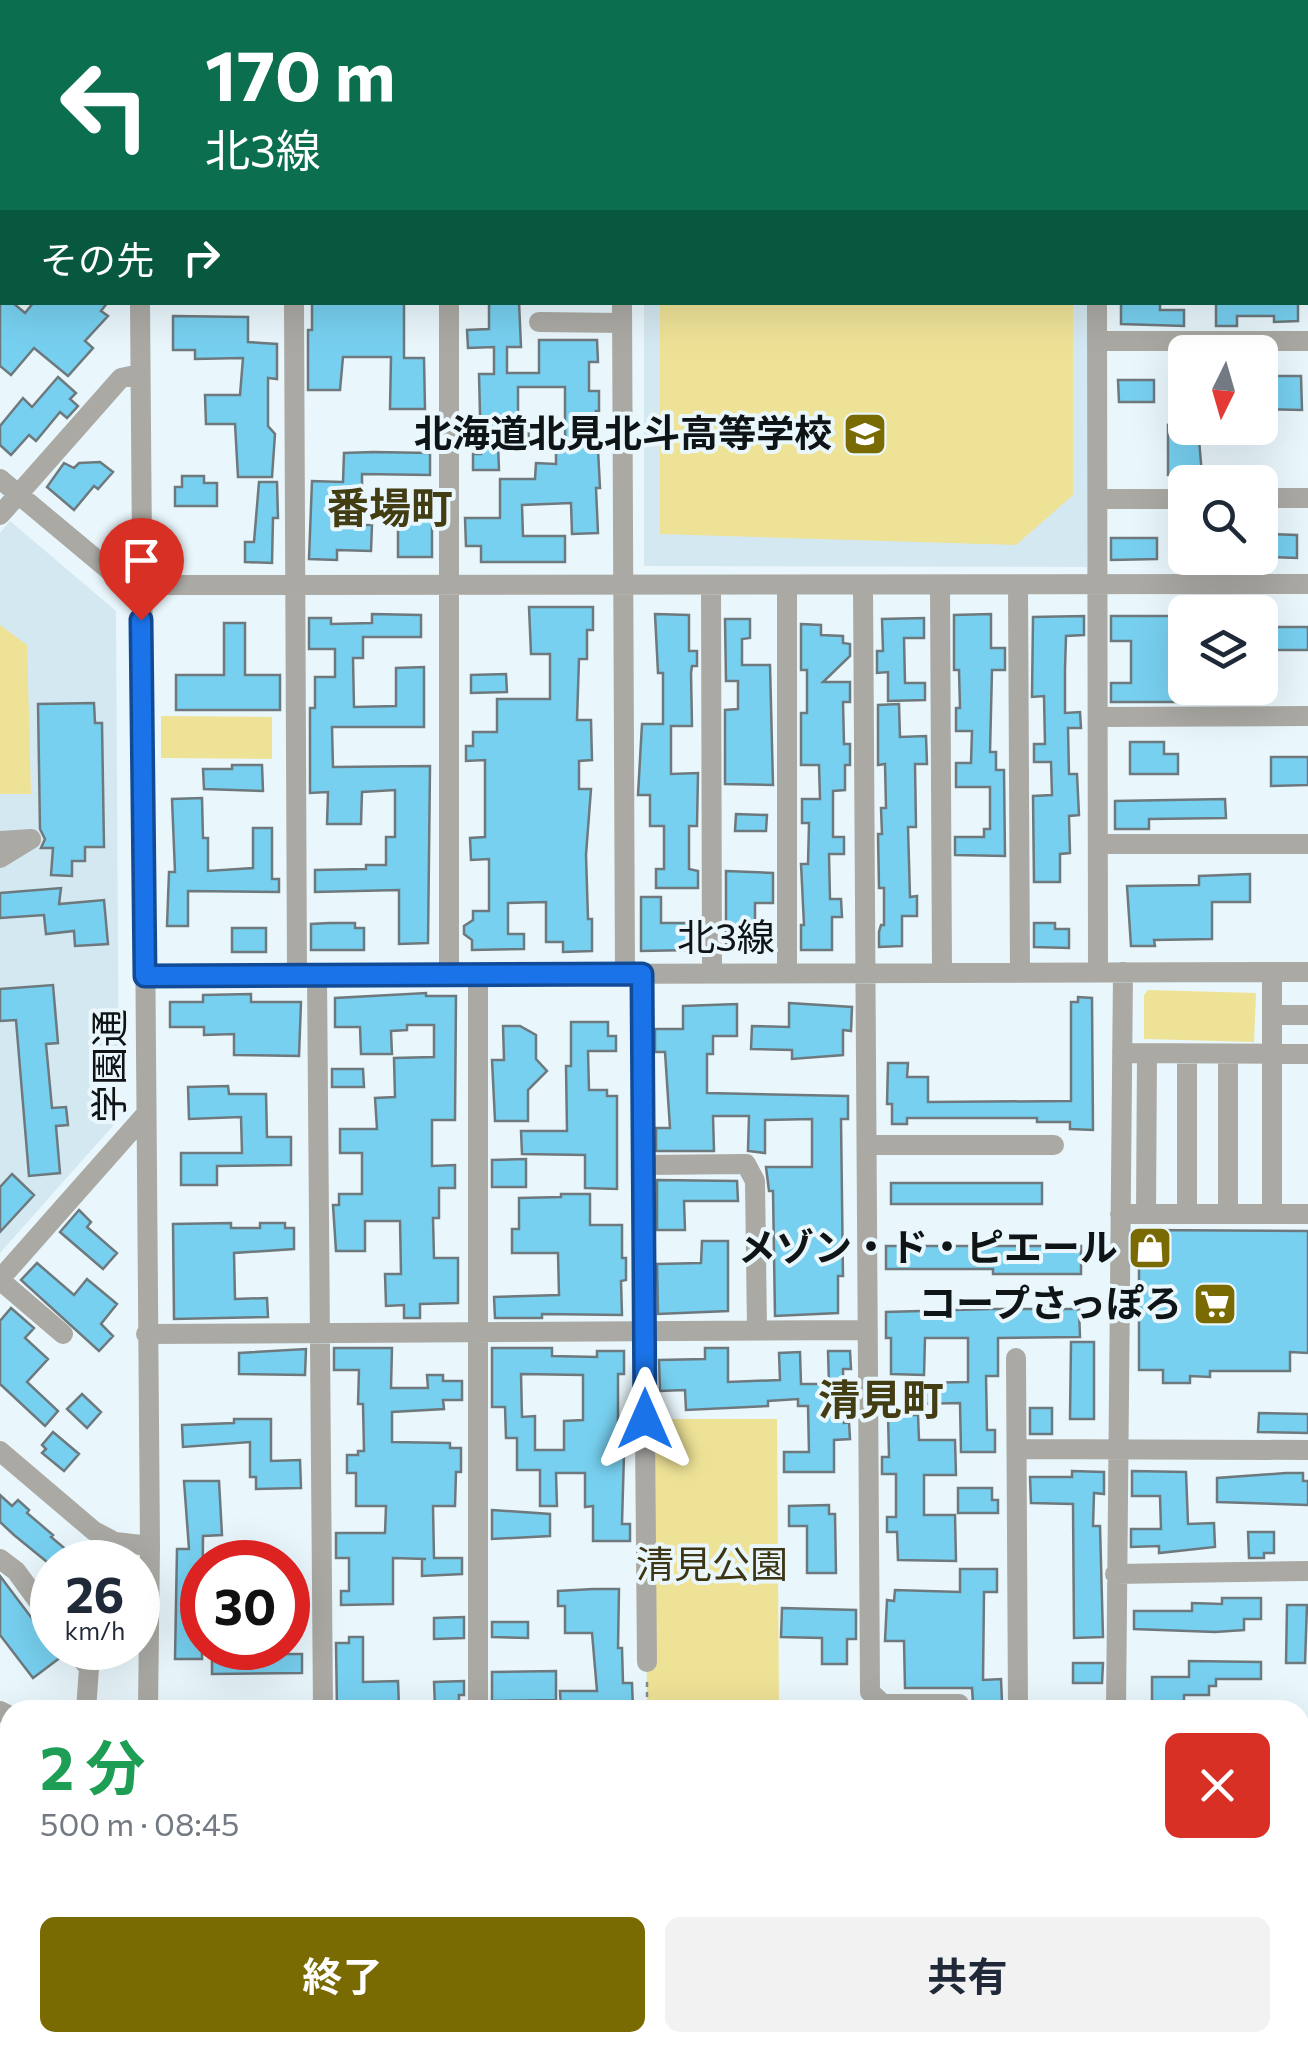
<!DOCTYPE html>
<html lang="ja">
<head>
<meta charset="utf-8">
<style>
  body { margin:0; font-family:Commissioner,"Noto Sans JP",sans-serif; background:#f2f2f3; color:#1f2937; height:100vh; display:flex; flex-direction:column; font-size:38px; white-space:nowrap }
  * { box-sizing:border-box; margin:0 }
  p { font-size:32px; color:#747a83 }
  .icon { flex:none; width:55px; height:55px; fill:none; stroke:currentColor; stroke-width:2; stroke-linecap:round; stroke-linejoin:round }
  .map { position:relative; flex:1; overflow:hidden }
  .side { position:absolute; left:0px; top:1700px; width:1310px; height:352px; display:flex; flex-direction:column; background:#fff; border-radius:30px 30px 0 0; box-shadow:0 10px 40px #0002 }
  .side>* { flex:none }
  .hud { position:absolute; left:0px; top:0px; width:1310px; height:305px; box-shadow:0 10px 40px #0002; background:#0b6e4f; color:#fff; overflow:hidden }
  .needle { width:65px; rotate:185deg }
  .buttons { position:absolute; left:1168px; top:335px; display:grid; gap:20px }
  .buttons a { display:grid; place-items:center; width:110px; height:110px; border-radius:15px; background:#fff; box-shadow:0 10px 40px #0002; font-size:50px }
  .speed { position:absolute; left:30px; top:1540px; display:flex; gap:20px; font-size:50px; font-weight:700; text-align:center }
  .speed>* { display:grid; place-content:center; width:130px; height:130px; border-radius:50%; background:#fff; box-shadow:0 10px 40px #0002; line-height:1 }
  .speed small { font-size:25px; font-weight:400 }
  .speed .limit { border:15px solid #d22; background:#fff; color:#111 }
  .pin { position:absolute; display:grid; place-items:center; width:85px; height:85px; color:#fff; margin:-102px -42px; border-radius:50% 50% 50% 0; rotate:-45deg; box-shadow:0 0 10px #0007 }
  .pin .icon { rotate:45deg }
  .me { position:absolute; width:110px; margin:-55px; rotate:0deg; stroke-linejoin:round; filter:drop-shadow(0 0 8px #0008) }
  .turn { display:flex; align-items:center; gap:35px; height:210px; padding:0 40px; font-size:45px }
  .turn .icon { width:130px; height:130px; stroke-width:2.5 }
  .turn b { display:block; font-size:70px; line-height:85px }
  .then { display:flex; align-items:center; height:95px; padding:0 40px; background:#0003; gap:20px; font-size:38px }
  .round { display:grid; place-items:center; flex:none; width:105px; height:105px; border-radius:15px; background:#f2f2f3 }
  .overview { display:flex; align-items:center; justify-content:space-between; height:170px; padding:0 40px }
  h1 { font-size:60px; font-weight:700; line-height:75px; color:#1e9e55 }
  .primary-button { display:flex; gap:20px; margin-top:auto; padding:20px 40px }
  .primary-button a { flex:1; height:115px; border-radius:15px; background:#796a02; color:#fff; font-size:40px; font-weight:700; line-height:115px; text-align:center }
  .primary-button a+a { background:#f2f2f3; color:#1f2937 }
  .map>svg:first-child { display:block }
  .built { fill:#d4e8f1 }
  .green { fill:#eee297 }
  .building { fill:#77d0f0; stroke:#6d797d; stroke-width:2.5; fill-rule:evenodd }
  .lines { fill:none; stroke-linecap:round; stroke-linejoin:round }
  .path { stroke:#828c8f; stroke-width:2.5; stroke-dasharray:5 5; stroke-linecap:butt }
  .minor { stroke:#aaa9a4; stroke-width:20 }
  .route-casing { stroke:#114b97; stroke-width:25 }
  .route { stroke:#1a73e8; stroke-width:18 }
  .labels { text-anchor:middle; stroke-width:8; stroke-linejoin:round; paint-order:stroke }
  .poi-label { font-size:38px; font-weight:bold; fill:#0f1416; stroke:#e9f7fc; text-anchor:end }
  .street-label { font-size:38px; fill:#0f1416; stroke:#e9f7fc }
  .park-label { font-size:38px; fill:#3c3615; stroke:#e9f7fc }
  .quarter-label { font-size:42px; font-weight:bold; fill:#433d13; stroke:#e9f7fc }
</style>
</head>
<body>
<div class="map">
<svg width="1308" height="2051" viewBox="0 0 1308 2051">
  <rect width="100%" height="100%" fill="#e9f7fc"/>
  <path class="built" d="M162 0H609V2H162Z
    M643 0H1088V2H643Z
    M644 303H1087V567L644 566Z
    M10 521 116 611 119 1119 0 1253V533Z"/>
  <path class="green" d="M660 303H1073V495L1016 545 660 534Z
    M0 625 27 645 31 794H0Z
    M161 716 272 717V759L161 758Z
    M1148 990 1256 993 1254 1042 1144 1039V995Z
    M645 1419H777L779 1710H647Z
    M0 1895 10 1907V2042L23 2043V2051H0Z"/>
  <path class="building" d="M0 302H12L25 313 34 302H108L101 311 108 316 85 341 93 348 68 376 34 348 11 375 0 366Z
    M312 302H404V358H424L425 409H390L391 357H343L340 390H308V330H312Z
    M489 302H519L521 347H507V373H539V340H597L598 362H589V391H599V411H596L600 488H596L598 533 572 534 571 503 522 505 523 536H565V562H481V546H466L465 518H500V479H535L536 463 556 464V447H565V387H518V421H528L529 444H498L499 470H473V454H481L479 374H494V347L468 348 467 330 489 329Z
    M1121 302 1160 303V310H1184V326L1121 324Z
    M1216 302H1298V321L1274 322V316H1237V326H1216Z
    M173 316 248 317V342L277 344V379L268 378V426L275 434 272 477H238L235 424H206L205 395H240L243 358 195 359V350H173Z
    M1274 376H1301L1302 410 1260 409V380H1274Z
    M58 377 76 393 70 399 78 406 67 418 60 412 36 441 29 435 11 455 0 445V426L23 398 32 407Z
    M1118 380H1154V402H1119Z
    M1168 425 1198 428 1202 475H1168Z
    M373 452 430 453V475L362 474V525H372L371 551 337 550V560L309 559 312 481 343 482 344 453Z
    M100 462 113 472 98 489 94 486 74 510 47 487 64 463 74 468 79 463Z
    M182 476H204V483H217V506H175V487H182Z
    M259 482H277L278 518H273L272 563 245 562V542H254Z
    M398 520H432V557H398Z
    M1269 534 1297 535V558L1269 557Z
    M1111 538H1157V559L1111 560Z
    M529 607H593V630H587V659H579L577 720H591L592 760 579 761V789H591L586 855 588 919H592V951L563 952V942H546V902L508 903V934H524V949L472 950V940L464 934V926L473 920V911H489V859L471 860 470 838 485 837V760L466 761V746H473V732H497V699H550V654H531Z
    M372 614 421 615V637H363V658H353L354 707 396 706V668L424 667V727H332L333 767 430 766 428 943 399 944V890L315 892V870L366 869V865H386V837H395V790L362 792 361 824H327L328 792 310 793V708H315V677H335V649H309V618H331V624L372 623Z
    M655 614 689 615V651H697V666H692L691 673 692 726H671V774L698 773 697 826H689V869L698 871V888H656V869H664V826H650V795H638L642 724H663V673H658Z
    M991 614V648H1005V670H992L990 752H996V770H1004L1005 856 955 855V837H984V829H990V787H956V763H971L972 731H956V708H960L959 670H954V615Z
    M1084 616V635L1066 636 1065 669V713L1080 712 1081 728H1068L1069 774H1077L1079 815 1069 816 1070 853 1060 854V882H1034L1033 796 1052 795 1051 762H1034V744H1045L1044 696 1032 697 1033 617Z
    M1111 616H1185V688H1206V702H1111V683H1131V641H1111Z
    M924 618V638H904L905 683H925V700L888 701V672L877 673V651H883L882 619Z
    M725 619H750V638L742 639V665H770L773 785 725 784V710L738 709V681H726Z
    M224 623H245V675H280V710H176V675H224Z
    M801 624 821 625V635L843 636V643L850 644V656L823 682H850V702H843L844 744H850V765H845V790L833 791V837H844V854H829L830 899H841L842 917H832V950H801V925H804L801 864H808L809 823H802V799H820L819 765H801V713H807V670H801Z
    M1260 627H1308V650H1260Z
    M506 674 507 692 471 693V675Z
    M94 703 95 723H102L104 847H85V861H72V876L51 875 53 848H41L45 839 40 829 38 704Z
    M899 704 900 737 926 736 927 764H915L916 827H908L910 897 917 896V916H902V946L879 947V932L881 925H884V888H879L878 834H882L881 808H886L885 764 878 765V705Z
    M1130 742H1164V754H1178V774H1130Z
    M1271 757H1308V785L1271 786Z
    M232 765H262L263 791 204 789 203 769H232Z
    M202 798 203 838H208V871L253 868V828H272V879H279V892L188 891V926H167L169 872H175L172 799Z
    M1225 799 1226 818 1149 819V829H1115V801Z
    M736 814 767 815 766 831H735Z
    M726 871 773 873V903H755V948L726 947Z
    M1250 874V902H1212V939L1154 940 1155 946H1131L1127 886 1199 885V876Z
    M61 888 59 904 104 900 108 944 75 946 74 931 46 934 44 915 0 918V893Z
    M641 897H661V923H691V950L641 951Z
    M329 923H355V928H364V950H311V924Z
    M1034 923H1055V929H1069V948L1034 947Z
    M232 928H266V952H232Z
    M53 985 58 1043 46 1044 52 1108 66 1107 68 1125 56 1126 60 1173 29 1176 16 1020 0 1021V989Z
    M426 993V996H456L455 1120H432V1166L455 1165V1188H439V1218H433L434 1258H458V1303L420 1304V1318H404V1305L386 1306 385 1274H401L400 1221H365V1251H336L333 1205H339V1194H362V1153H340V1129H377L375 1098 395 1097 394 1058 434 1057V1025H407V1030L391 1031 392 1054H361L360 1027H335V998Z
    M251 994V1002H301L299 1056 234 1055V1034L204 1035V1027H170V1002H203V995Z
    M1078 997 1092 998 1093 1130 1070 1129V1122H1037V1118H907V1124H892V1104H887L888 1063H908L907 1077H928V1102L1071 1101V1002H1078Z
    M789 1003 852 1007 851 1031 843 1030V1055L792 1059V1050L751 1049 752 1026 789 1027Z
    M737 1004V1036H713V1054H707V1093L848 1096V1119H841L843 1276H838V1313L775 1316 773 1191H769L766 1167H812V1119L765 1120V1153L748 1151 749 1116H713L714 1151H656V1128H670L665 1052H655V1029H683V1006Z
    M571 1022H608V1036H616V1051H588L589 1090H607V1096H617V1189L585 1188V1155L522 1154 521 1131H567L566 1066H571Z
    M503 1026H520L536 1035V1059L547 1071 528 1090V1121H495L492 1060H504Z
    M332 1069H363L364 1087H332Z
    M228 1086 229 1094H266L267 1137H291V1165L217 1166V1185H181V1153H242L241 1117 189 1119 188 1087Z
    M526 1159V1187H492V1160Z
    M12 1174 34 1195 0 1232V1187Z
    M657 1180 737 1181 738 1201H684L685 1230H657Z
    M891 1183H1042V1204H891Z
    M561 1194H590V1225H622V1258H626V1280L621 1281 622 1315 542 1314V1318H495L494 1297 559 1295 558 1253H512V1229H519V1198L561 1197Z
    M79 1210 91 1222 87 1227 117 1253 103 1269 60 1232Z
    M231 1223V1228H260V1223H285V1228H294V1249L234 1253 235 1299 267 1298 268 1317 174 1319 173 1224Z
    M1139 1230 1308 1231V1353L1290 1352V1371H1210V1377L1190 1376V1383H1163V1370H1139Z
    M702 1241H728V1311L658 1314 657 1264 701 1263Z
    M886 1246H1081V1274H993V1269H886Z
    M37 1263 74 1295 87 1279 117 1304 101 1324 113 1336 99 1351 21 1280Z
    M11 1308 34 1328 25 1338 48 1359 27 1382 58 1411 45 1426 0 1384V1321Z
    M990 1309H1079L1080 1337 998 1338V1376H986L987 1430H995V1452H961L960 1403 914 1404 913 1383 968 1382V1338H925L924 1375 891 1374V1338H886V1312Z
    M1071 1342H1094V1419H1070Z
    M334 1348H392L391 1388H428L427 1375H443V1381H462V1400H443L444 1409 392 1412V1442L450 1443V1448H461V1472H456L455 1506H433L434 1558H462V1574L422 1576V1559H426L393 1558V1604L341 1605V1591H349V1558H336V1533H385L386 1506H356V1473H347V1455H358V1451H364L363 1404H358L359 1370H334Z
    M492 1348H552V1356L597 1357V1351H624V1374H618V1424L620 1453H624L622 1524H630V1541H593V1506L585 1507V1473H556L557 1506H540V1470H517V1438H506L505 1407H492ZM521 1374 583 1375V1420L564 1421V1450H535V1416L522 1417Z
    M705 1348H728V1382L780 1380 779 1353 800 1352 801 1384H829L828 1351H850L851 1369H843L844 1423 849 1422 850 1439 834 1440V1472H784V1452H809L808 1406H798V1399L768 1401V1406L686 1410 685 1390 660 1391 659 1360 705 1359Z
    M306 1349 305 1375 239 1374V1353Z
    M82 1394 101 1412 87 1428 67 1409Z
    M1030 1408H1052V1434H1030Z
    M1259 1413 1308 1414V1433L1258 1432Z
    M888 1415H918L919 1440H955L956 1475H924V1515H955L956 1561 898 1560 897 1532H887V1517H896V1474H882V1457H889Z
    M234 1419H271V1461L300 1460 301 1488 256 1489V1477H250V1442L183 1447 182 1425 234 1423Z
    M53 1432 79 1454 64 1471 42 1453 46 1449 42 1445Z
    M1072 1471 1104 1472V1494L1094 1493 1093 1526H1100L1103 1637 1074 1638 1073 1504 1031 1503 1030 1477H1072Z
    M1132 1471 1186 1472 1188 1524 1214 1523 1215 1547 1159 1553V1546L1131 1547V1529H1161L1160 1496H1132Z
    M1286 1473H1303V1481H1308V1505L1217 1502V1478Z
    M184 1481H219L222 1535 203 1536 202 1659H175L177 1549H189Z
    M958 1488H992V1500H998V1513H958Z
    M0 1495 12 1506 18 1500 29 1510 27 1513 53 1535 51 1537 81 1562H47L14 1535 0 1522Z
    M829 1505V1514H835L836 1573H807V1526H789V1506Z
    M492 1510 550 1514V1536L492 1539Z
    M1248 1532H1274V1553H1264V1558H1249Z
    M960 1569H997V1592H984L983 1680 1001 1679 1002 1702 973 1703 972 1688H905L904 1641H885L887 1600 894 1601 895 1590 960 1592Z
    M0 1576 61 1657 33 1678 0 1635Z
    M593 1589H619L618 1648H622L623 1683H632L633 1709H561L560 1691H597L592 1633H565V1606H558V1591Z
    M1222 1598H1261V1619H1244V1630L1215 1632 1134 1629V1611H1192V1603L1222 1604Z
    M1287 1605H1307L1305 1663H1286Z
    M782 1608 856 1610V1639H847V1664H822V1638L781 1637Z
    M464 1617V1638L434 1639V1618Z
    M492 1622H528V1638L492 1637Z
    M349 1637H363V1682L398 1681 399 1707 337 1710 336 1643H349Z
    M246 1648H273V1654H302V1673L212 1674V1655H246Z
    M1189 1661 1261 1662V1679H1216V1686H1209V1695H1184V1703L1152 1704V1677H1189Z
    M1073 1663H1103L1102 1683H1073Z
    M556 1671V1700L492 1701V1672Z
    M464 1681V1695H459V1706L435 1707 434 1682Z"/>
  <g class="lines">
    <path class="path" d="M647 1682V1710"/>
    <path class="minor" d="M619 0V2
      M1306 0 1308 2
      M141 2V0
      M1099 2V0
      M0 86 2 88
      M0 232 2 230
      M140 302 150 1546 148 1710
      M294 302 297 975
      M449 302V973
      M622 302 625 974
      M1097 302 1098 972
      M539 322 622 323
      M1097 341H1308
      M0 479 115 575 141 585 1308 584
      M1260 498H1308
      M1098 499H1185
      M0 515 121 378 140 374
      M711 585 712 973
      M787 585V973
      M863 586 870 1692 883 1704H959L960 1710
      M940 586 942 973
      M1018 586 1020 972
      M1100 717 1308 716
      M0 841 31 839 0 858
      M1099 844H1308
      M641 974 647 1662
      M145 975 1308 972
      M317 975 323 1710
      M1272 1015H1308
      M1122 1053 1308 1054
      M869 1145H1054
      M644 1165 746 1164 755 1181 757 1329
      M1120 1214H1308
      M1146 1214 1147 1054
      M1187 1214V1054
      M1228 1214V1054
      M1272 1214V972
      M0 1279 145 1115
      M0 1280 63 1334
      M146 1334 868 1330
      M1016 1358 1018 1710
      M1017 1449 1308 1450
      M0 1451 94 1531 115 1542 150 1546
      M0 1559 16 1571 52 1620
      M1115 1574 1308 1571
      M73 1648 89 1668 86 1710
      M478 1710V974
      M1116 1710 1123 972
      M0 1711 10 1716
      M1300 1731H1308
      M1300 1829H1308
      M1300 1955H1308
      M132 2042V2051
      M148 2042V2051
      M170 2042V2051
      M408 2042V2051
      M654 2042V2051
      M873 2042V2051
      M1163 2042V2051"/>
  </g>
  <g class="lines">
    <defs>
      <path id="route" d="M141 620 145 976 642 974 645 1419"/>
    </defs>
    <use href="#route" class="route-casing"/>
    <use href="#route" class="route"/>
  </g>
  <defs>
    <symbol id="school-square" viewBox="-11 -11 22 22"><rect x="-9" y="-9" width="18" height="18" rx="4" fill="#796a02" stroke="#e9f7fc"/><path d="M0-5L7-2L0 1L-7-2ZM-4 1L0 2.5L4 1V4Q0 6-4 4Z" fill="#fff"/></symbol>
    <symbol id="shop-square" viewBox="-11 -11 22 22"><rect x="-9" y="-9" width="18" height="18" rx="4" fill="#796a02" stroke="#e9f7fc"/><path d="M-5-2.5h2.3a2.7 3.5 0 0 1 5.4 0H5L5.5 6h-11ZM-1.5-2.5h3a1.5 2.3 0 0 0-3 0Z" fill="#fff"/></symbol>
    <symbol id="supermarket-square" viewBox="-11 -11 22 22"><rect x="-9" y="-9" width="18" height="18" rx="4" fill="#796a02" stroke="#e9f7fc"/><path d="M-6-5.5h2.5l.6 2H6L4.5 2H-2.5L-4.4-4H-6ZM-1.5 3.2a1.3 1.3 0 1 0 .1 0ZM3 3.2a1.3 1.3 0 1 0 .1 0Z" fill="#fff"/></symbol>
  </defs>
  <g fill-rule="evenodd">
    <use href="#school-square" x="840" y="409" width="50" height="50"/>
    <use href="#shop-square" x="1125" y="1223" width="50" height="50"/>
    <use href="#supermarket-square" x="1190" y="1279" width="50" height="50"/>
  </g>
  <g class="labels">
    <g class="poi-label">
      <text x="832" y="447">北海道北見北斗高等学校</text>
      <text x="1118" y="1261">メゾン・ド・ピエール</text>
      <text x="1182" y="1317">コープさっぽろ</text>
    </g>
    <g class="street-label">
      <text x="726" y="951">北3線</text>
      <text transform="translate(110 1066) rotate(-90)" y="13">学園通</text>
    </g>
    <g class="park-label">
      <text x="712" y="1578">清見公園</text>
    </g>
    <g class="quarter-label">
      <text x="390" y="523">番場町</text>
      <text x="881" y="1415">清見町</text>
    </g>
  </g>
</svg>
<div class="buttons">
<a><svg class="needle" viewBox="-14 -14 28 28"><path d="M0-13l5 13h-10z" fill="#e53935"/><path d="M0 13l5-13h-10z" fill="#747a83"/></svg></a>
<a><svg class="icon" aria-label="search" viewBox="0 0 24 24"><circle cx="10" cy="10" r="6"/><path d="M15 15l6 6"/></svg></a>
<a><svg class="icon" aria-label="layers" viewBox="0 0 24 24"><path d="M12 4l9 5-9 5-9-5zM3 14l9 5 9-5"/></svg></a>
</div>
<div class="speed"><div>26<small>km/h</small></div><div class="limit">30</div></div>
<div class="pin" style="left:141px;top:620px;background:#d93025"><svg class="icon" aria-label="arrive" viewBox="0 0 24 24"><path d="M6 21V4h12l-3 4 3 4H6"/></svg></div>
<svg class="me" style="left:645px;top:1419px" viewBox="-20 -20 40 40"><path d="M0-17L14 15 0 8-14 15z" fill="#1a73e8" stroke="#fff" stroke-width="4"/></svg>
<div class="hud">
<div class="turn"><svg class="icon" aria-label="left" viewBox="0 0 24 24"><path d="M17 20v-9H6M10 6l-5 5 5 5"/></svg><div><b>170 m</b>北3線</div></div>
<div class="then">その先<svg class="icon" aria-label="right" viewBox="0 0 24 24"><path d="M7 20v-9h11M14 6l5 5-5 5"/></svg></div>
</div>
<section class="side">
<div class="overview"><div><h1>2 分</h1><p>500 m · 08:45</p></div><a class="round" style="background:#d93025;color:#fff"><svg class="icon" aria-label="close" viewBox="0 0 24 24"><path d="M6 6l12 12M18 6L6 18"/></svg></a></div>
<div class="primary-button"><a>終了</a><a>共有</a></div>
</section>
</div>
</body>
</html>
